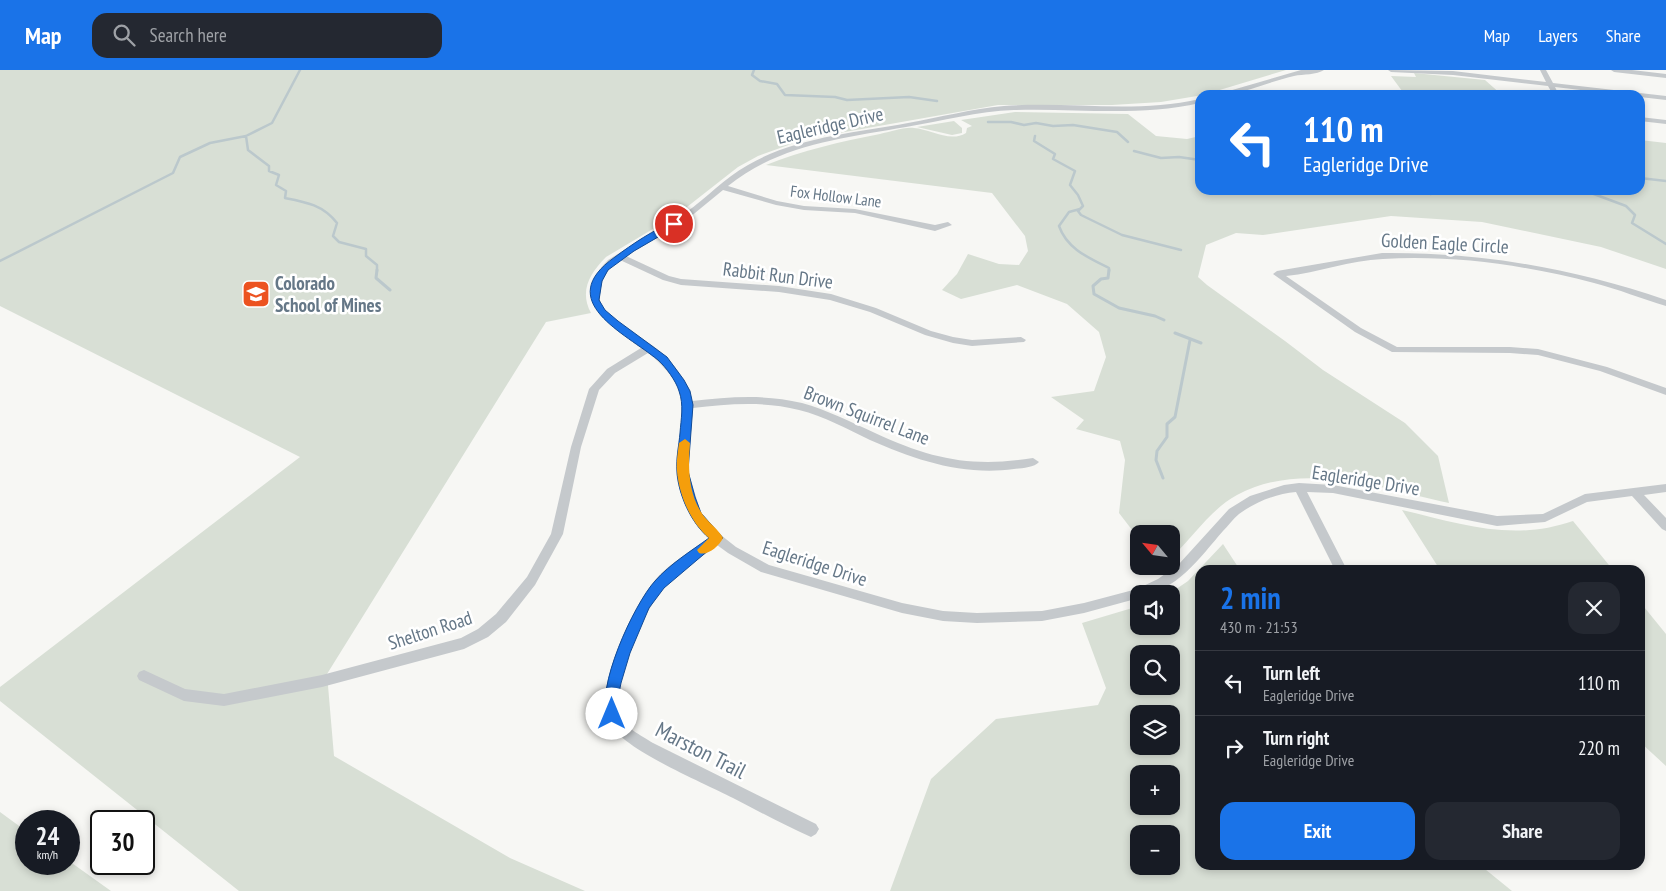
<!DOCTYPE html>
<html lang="en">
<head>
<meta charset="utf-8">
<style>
  body { margin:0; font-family:"PT Sans Narrow",sans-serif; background:#242831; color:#f1f3f6; height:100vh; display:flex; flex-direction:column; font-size:19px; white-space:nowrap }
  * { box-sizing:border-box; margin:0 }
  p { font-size:16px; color:#9ea1a6 }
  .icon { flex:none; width:28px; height:28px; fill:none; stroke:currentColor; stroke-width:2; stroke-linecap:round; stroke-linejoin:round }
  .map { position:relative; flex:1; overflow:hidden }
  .details { position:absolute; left:1195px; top:495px; width:450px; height:305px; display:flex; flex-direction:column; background:#171b24; border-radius:15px; box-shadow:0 2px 8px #0003 }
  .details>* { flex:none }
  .banner { position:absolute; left:1195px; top:20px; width:450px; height:105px; border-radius:15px; box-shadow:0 2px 8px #0003; background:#1a73e8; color:#fff; overflow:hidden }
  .needle { width:32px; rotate:299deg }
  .controls { position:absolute; left:1130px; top:455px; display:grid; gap:10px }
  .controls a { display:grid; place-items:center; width:50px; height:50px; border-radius:10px; background:#171b24; box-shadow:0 2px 8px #0003; font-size:25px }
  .speed { position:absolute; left:15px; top:740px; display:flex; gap:10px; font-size:25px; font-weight:700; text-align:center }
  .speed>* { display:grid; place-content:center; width:65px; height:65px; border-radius:50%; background:#171b24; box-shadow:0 2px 8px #0003; line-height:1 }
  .speed small { font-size:12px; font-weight:400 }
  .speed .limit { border:2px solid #111; border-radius:8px; background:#fff; color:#111 }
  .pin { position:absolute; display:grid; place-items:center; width:42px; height:42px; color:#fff; margin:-21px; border:2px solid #fff; border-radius:50%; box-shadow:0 1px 5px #0007 }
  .me { position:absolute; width:55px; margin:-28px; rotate:0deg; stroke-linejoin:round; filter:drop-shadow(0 0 4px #0008) }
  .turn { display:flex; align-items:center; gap:18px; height:105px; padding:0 25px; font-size:22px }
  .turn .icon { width:65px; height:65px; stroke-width:2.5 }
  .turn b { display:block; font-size:35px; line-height:42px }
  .round { display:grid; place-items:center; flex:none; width:52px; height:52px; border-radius:15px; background:#242831 }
  .overview { display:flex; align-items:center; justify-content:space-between; height:85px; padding:0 25px }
  h1 { font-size:30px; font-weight:600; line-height:38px; color:#1a73e8 }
  .button { display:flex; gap:10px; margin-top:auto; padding:10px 25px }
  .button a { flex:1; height:58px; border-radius:15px; background:#1a73e8; color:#fff; font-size:20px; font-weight:600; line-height:58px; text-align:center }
  .button a+a { background:#242831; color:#f1f3f6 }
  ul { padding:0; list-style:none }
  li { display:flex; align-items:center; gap:15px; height:65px; padding:0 25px; border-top:1px solid #363941 }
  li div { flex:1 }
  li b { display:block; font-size:19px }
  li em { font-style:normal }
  header { display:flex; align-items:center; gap:30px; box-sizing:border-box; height:70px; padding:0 25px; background:#1a73e8; color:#fff }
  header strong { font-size:24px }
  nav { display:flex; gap:28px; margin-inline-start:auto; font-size:18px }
  .search { width:350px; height:45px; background:#242831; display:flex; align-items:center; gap:12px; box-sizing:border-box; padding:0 18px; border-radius:15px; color:#9ea1a6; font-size:19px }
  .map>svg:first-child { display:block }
  .green { fill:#d8dfd5; fill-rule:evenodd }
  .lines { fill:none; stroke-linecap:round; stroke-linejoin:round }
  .stream-far1 { stroke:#bbc8cc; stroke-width:2.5 }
  .stream { stroke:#bbc8cc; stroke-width:3 }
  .minor { fill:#c5c9cc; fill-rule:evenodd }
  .route { fill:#1a73e8; stroke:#114b97 }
  .slow { fill:#f59e0b }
  .labels { text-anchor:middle; stroke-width:5; stroke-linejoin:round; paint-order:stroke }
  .far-street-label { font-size:16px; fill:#657787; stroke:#fff }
  .street-label { font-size:19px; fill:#657787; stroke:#fff }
  .poi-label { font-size:19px; font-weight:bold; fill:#657787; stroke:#fff; text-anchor:start }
  .near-street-label { font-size:22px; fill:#657787; stroke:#fff }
</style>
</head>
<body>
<header>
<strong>Map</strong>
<div class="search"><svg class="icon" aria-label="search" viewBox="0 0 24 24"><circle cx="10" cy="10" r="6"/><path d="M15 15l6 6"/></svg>Search here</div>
<nav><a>Map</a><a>Layers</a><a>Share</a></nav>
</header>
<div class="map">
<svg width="1666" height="821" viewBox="0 0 1666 821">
  <rect width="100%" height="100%" fill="#f7f7f4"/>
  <path class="green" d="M0 0H1286L1203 25 1161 32 1112 35H998L805 69 758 86 738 97 678 144 606 187C590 203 579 221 591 243L546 252 327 604 334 686 510 788 585 821H239L0 631V617L300 387 0 236Z
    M1414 3 1485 10 1502 25H1405L1391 6 1416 7Z
    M1015 42 1128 44 1156 66 1187 69 1200 66V120H1640V70L1666 73V199L1601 177 1482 152 1391 146 1263 165 1236 163 1206 175 1198 207 1207 215 1285 271 1323 300 1405 353 1438 386 1449 433C1382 418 1302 390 1237 425 1211 439 1193 467 1171 488V464H1139V469L1119 443 1125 390 1120 371 1076 359 1084 350 1051 327 1094 321 1106 287 1099 262 1067 234 1017 215 961 229 942 220 957 204 968 184 999 194 1019 195 1028 181 1025 166 992 123 766 95C803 80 840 72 880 64 890 62 903 57 914 58 930 59 950 73 966 63L967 58 972 56 961 50Z
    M954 51 962 58V63L952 65 917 57Z
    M1402 440C1462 454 1512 472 1573 451L1613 500H1440Z
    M1223 474 1240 500H1200V795H1480L1512 821H890L931 709 996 649 1098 635 1106 618 1082 553 1139 536V556H1171V524H1169L1188 511ZM1139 584H1171V616H1139ZM1139 644H1171V676H1139ZM1139 704H1171V736H1139ZM1139 764H1171V796H1139Z
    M1640 532 1666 564V696L1640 672Z
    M0 742 26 761V794H69V791L111 821H0Z"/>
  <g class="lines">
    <path class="stream-far1" d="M300 0 272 53 246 66 248 80 269 96V101L279 105 276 115 286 121 285 128C306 132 323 135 337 153L333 166 339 172 366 179V186L377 195V201
      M754 0 752 5 760 11 777 14 785 25 835 27 847 30 909 27 937 31
      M988 52H1011L1024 55 1036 53 1053 56 1073 55 1117 62 1128 72
      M1035 66 1034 71 1055 84 1053 89 1075 101 1070 115 1078 125 1083 136 1078 141 1081 145 1122 165 1181 180
      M1134 81 1161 88 1179 87 1200 90
      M1640 108 1666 111
      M1416 120 1431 124 1439 120
      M1583 120 1626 136 1635 145 1632 153 1666 174
      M1080 139 1069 142 1059 156C1067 179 1089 188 1109 198V201
      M0 191 173 103 180 87 210 73 246 66"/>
    <path class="stream" d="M377 200 376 208 390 220
      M1109 200 1108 208 1101 209 1093 216 1094 224 1119 238 1155 246 1164 250
      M1175 263 1201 273
      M1163 408 1156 390 1157 381 1167 367V354L1175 347 1190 270"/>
    <path class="minor" d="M1301 0H1324C1317 5 1303 4 1294 6 1267 12 1243 25 1215 25Z
      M1388 0 1453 1 1546 12 1540 0H1546L1553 13 1666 26V30L1640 27V25H1623L1555 17 1559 25H1553L1548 16 1453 5 1391 2Z
      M1611 0H1632L1666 4V8L1614 2Z
      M1200 29V33C1138 47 1077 38 1014 40 978 41 942 51 906 57 843 68 778 75 728 116L777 131 804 136 855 139 935 155 948 152 952 155 935 161 855 143 804 140 776 135 723 120 684 152 626 186 669 206 681 209 779 216 831 224 876 238 931 261 953 267 972 270 1021 267 1026 270 1024 272 972 276 953 273 925 265 870 242 830 230 779 222 681 215 663 210 620 190C609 197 603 206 601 218 601 221 599 227 600 230 603 249 654 272 667 288 678 299 689 316 692 331 729 327 765 324 802 333 827 340 851 352 875 363 931 389 972 398 1033 388L1039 392C1034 398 1021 398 1014 399 963 406 915 390 870 370 847 359 824 346 799 340 764 331 728 334 693 338L688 401 701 443 712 458 736 477 769 495 902 533 943 541 977 543 1042 541 1084 533 1137 519 1158 509 1179 494 1229 439 1250 426 1284 415 1299 413 1333 415 1497 446 1543 444 1585 424 1666 414V422L1644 425 1666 448V461L1662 459 1632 426 1587 432 1545 452 1497 456 1333 423 1307 422 1347 500H1335L1296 422C1275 424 1255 432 1239 444 1233 449 1228 456 1223 461 1201 486 1175 524 1139 524V528L1084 543 1042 551 977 553 943 551 902 543 761 502 728 483 717 475C700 489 681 500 666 515 646 536 611 615 619 643 623 657 642 666 653 673L816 754 819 759 816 764 811 767C784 755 758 741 733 728 704 713 624 680 610 654 592 622 633 537 655 510 669 493 691 482 709 468 692 455 677 422 676 400 675 375 687 349 681 324 677 310 659 291 648 283L615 303 599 320 581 377 563 464 535 515 506 552 488 567 464 579 322 617 224 636 184 631 139 610 137 606 139 602 144 600 185 619 224 624 322 605 461 568 478 559 496 544 527 507 551 464 571 377 589 319 607 299 641 278C610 254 567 231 608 190 633 174 661 161 685 143 707 128 724 108 748 95 796 67 854 63 908 53 940 47 972 39 1004 36 1071 31 1133 44 1200 29Z
      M1640 47 1666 50V54L1640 51Z
      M1382 183C1480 182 1573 198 1666 230V236C1642 229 1618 219 1594 213 1525 195 1454 185 1383 189 1350 190 1318 203 1286 206L1361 258 1397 277H1510L1538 279 1607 297 1666 318V325L1600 301 1538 285 1510 283 1392 282 1355 262 1273 204 1277 201Z"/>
  </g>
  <path class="route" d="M674 152 677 153V156L634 181 608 200 602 211 599 230 605 240 618 251 667 287 684 310 690 321 693 335 688 401 695 427 701 443 723 468 664 518 649 538 630 583 621 613 617 633 619 644 617 649 612 651 608 649C594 620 634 534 655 511 670 494 691 481 709 468 691 453 678 424 677 401 676 389 679 375 680 363 681 349 684 335 679 321 676 311 666 297 658 290 625 263 552 231 615 187 631 175 656 158 674 152Z"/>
  <path class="slow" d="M685 369 690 373C688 397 688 424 703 445 709 453 719 460 723 468 719 476 708 486 699 483L697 480 709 468C691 453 679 425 677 401 676 392 678 382 679 373Z"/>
  <defs>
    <symbol id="university-square" viewBox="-11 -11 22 22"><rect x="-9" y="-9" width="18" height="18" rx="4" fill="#ec5220" stroke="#fff"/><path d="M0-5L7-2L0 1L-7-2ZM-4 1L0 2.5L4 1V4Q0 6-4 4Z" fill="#fff"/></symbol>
  </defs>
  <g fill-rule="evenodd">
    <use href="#university-square" x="240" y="208" width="32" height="32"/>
  </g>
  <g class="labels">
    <g class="far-street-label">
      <text transform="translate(836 126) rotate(7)" y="6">Fox Hollow Lane</text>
    </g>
    <g class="street-label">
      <text transform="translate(830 55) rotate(-13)" y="7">Eagleridge Drive</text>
      <text transform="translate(1445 173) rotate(3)" y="7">Golden Eagle Circle</text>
      <text transform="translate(778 205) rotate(7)" y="7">Rabbit Run Drive</text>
      <text transform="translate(867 345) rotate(21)" y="7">Brown Squirrel Lane</text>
      <text transform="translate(1366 410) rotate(9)" y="7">Eagleridge Drive</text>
      <text transform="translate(815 493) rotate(18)" y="7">Eagleridge Drive</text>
      <text transform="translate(430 560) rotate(-18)" y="7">Shelton Road</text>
    </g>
    <g class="poi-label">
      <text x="275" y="220">Colorado<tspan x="275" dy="22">School of Mines</tspan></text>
    </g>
    <g class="near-street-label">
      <text transform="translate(701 680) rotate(27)" y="8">Marston Trail</text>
    </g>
  </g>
</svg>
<div class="controls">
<a><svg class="needle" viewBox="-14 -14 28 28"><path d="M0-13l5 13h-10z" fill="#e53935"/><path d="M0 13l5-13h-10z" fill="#9ea1a6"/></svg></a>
<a><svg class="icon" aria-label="sound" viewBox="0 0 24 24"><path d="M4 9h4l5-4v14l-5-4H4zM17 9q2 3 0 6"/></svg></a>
<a><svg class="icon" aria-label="search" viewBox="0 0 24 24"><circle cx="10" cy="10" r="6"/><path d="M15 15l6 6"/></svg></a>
<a><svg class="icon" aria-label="layers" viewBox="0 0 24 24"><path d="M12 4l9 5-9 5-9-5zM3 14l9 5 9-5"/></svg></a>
<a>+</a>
<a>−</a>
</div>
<div class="speed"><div>24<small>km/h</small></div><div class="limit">30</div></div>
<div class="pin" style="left:674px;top:154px;background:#d93025"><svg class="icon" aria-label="arrive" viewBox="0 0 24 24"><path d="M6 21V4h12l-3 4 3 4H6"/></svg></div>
<svg class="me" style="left:612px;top:644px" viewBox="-20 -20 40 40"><circle r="19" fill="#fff"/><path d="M0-13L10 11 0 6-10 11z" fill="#1a73e8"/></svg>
<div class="banner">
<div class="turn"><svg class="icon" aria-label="left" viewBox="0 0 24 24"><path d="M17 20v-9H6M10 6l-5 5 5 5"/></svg><div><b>110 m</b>Eagleridge Drive</div></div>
</div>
<section class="details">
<div class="overview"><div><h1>2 min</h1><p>430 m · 21:53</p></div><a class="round"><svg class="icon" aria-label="close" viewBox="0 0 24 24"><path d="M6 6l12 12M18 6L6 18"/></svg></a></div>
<ul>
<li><svg class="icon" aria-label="left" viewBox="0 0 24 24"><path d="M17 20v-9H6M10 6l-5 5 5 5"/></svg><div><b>Turn left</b><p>Eagleridge Drive</p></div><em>110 m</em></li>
<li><svg class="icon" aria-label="right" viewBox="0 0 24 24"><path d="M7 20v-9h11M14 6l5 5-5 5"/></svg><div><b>Turn right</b><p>Eagleridge Drive</p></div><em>220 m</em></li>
</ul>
<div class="button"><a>Exit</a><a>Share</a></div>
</section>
</div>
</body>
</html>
